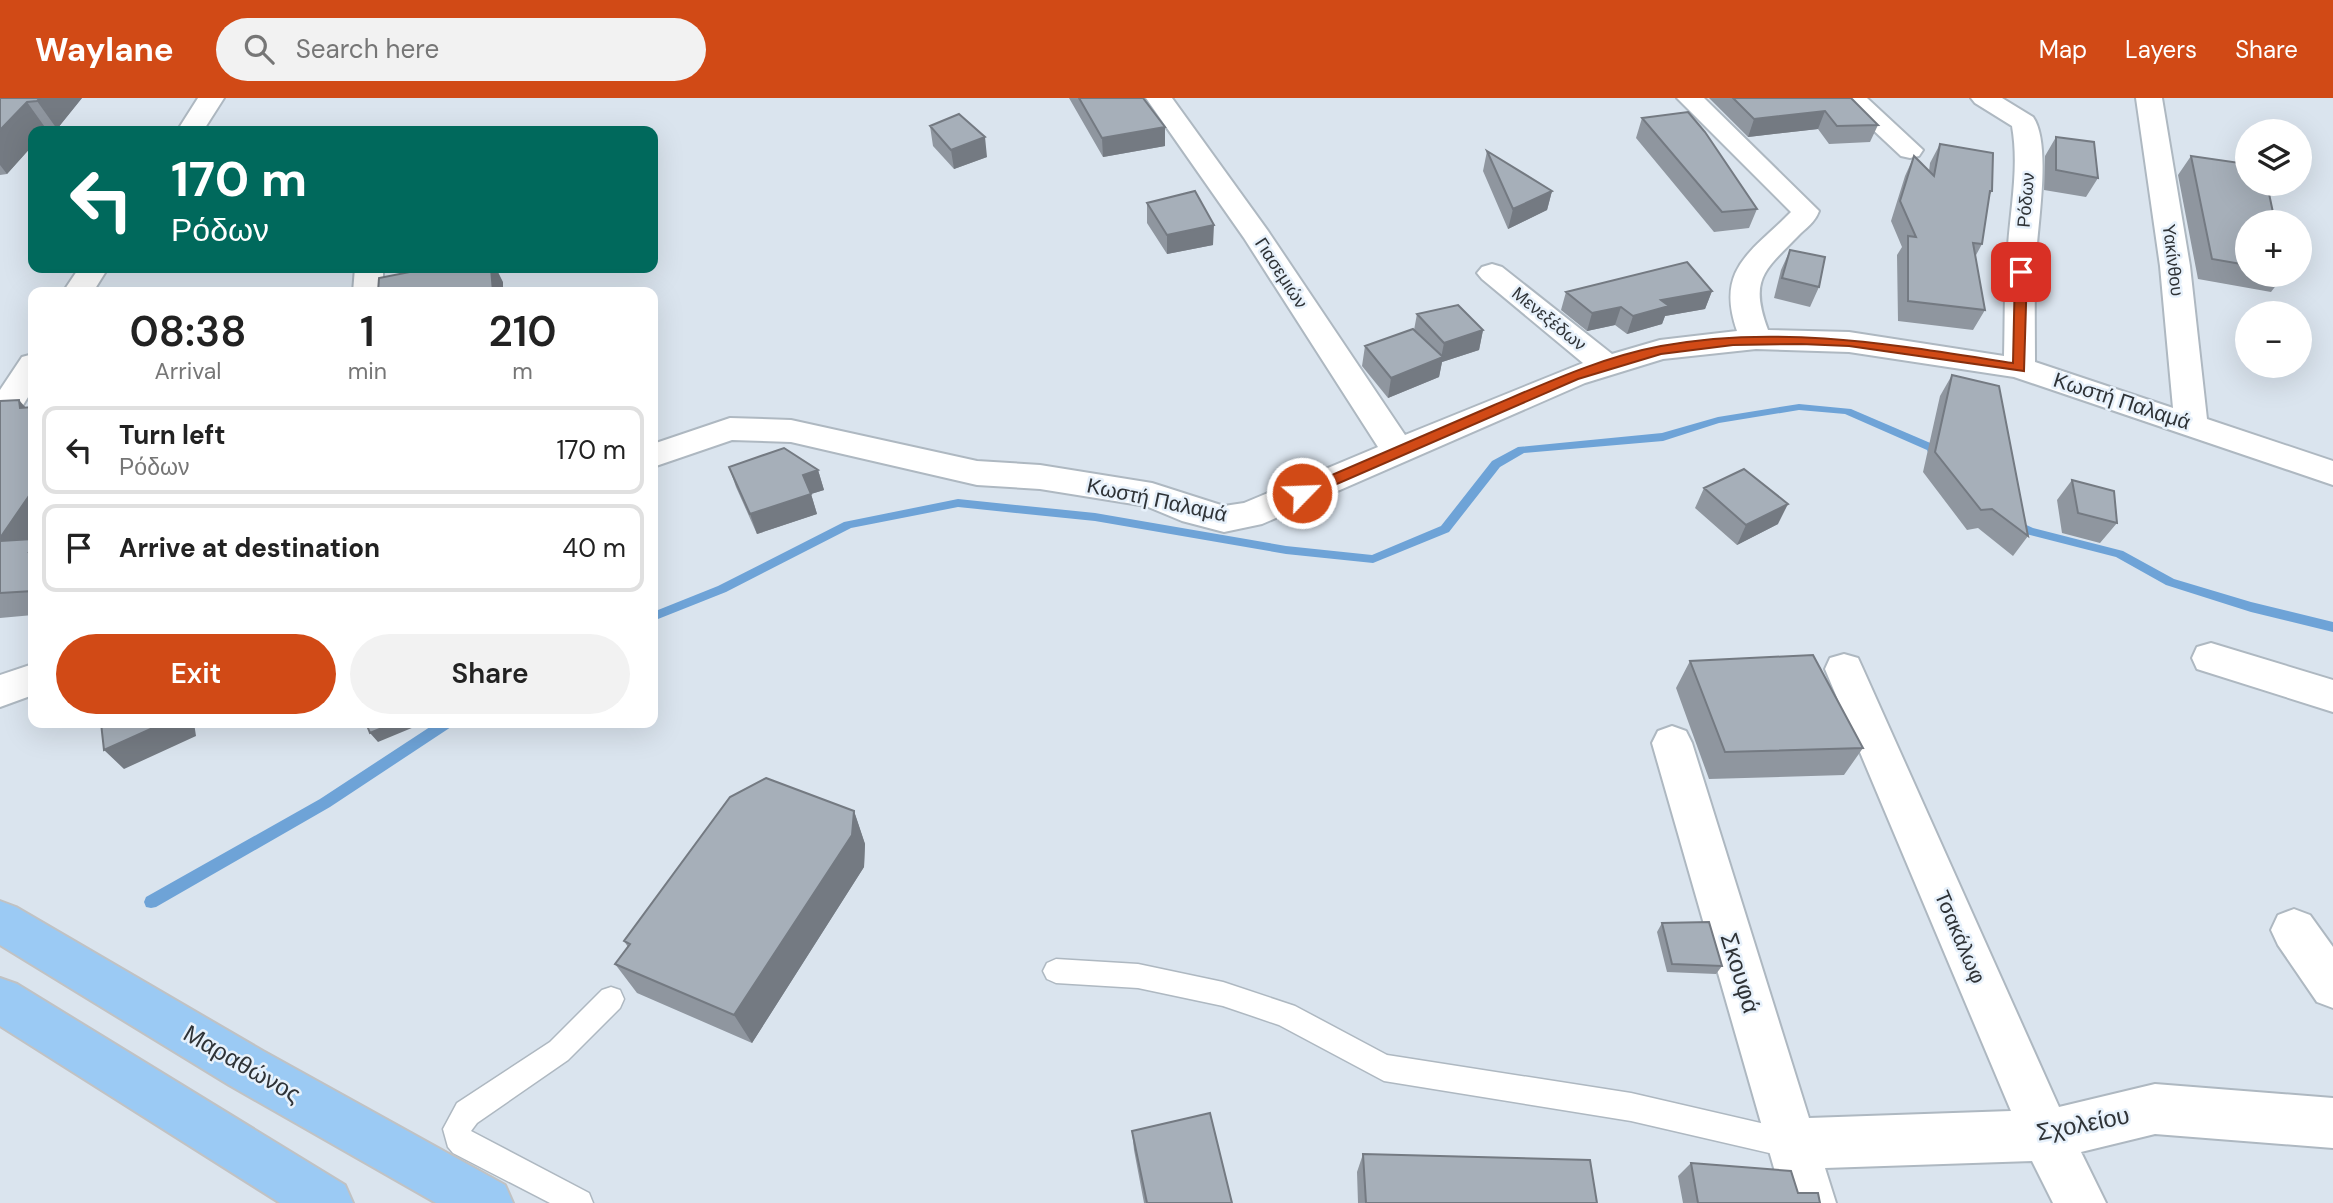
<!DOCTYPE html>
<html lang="en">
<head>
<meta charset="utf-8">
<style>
  body { margin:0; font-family:"DM Sans",sans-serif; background:#f2f2f2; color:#222; height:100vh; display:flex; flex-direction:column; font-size:26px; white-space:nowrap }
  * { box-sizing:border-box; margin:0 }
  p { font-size:23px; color:#767676 }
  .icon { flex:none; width:38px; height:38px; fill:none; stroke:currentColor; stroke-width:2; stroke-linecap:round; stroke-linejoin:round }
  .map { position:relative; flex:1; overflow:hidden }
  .drawer { position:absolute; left:28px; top:189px; width:630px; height:441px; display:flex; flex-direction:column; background:#fff; border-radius:14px; box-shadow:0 7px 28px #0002 }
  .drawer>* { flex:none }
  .top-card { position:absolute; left:28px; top:28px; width:630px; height:147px; border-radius:14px; box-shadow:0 7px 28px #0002; background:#00695c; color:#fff; overflow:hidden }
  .controls { position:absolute; left:2235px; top:21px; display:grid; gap:14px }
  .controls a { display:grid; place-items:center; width:77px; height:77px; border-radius:50%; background:#fff; box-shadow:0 7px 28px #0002; font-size:35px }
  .pin { position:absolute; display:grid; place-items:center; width:60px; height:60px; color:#fff; margin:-30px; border-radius:14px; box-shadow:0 4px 10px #0006 }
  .me { position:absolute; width:77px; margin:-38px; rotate:66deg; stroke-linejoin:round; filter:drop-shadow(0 0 5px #0008) }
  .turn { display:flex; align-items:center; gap:24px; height:147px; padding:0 28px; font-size:32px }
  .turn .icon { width:91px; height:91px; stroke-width:2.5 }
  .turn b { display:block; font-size:49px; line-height:60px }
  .eta { display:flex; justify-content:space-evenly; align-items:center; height:119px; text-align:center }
  .eta b { font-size:42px; font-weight:600; line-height:49px }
  .cta { display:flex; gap:14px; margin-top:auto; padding:14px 28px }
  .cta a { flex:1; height:80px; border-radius:42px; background:#d14a16; color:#fff; font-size:28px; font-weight:600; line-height:80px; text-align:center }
  .cta a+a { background:#f2f2f2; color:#222 }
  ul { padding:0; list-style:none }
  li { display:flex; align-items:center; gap:21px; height:88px; margin:0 14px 10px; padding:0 14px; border:4px solid #e0e0e0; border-radius:14px }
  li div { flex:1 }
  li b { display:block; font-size:26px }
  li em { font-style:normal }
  header { display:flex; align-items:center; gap:42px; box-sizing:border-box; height:98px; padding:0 35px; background:#d14a16; color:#fff }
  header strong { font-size:33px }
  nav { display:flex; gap:38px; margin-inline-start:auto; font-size:24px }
  .search { width:490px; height:63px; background:#f2f2f2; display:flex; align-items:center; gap:18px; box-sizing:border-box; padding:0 24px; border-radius:38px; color:#767676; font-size:26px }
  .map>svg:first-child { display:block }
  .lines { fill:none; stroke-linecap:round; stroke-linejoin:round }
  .stream { fill:#6ea3d7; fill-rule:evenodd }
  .lane-casing { stroke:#aeb8c1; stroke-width:3 }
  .street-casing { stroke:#aeb8c1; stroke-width:4 }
  .primary-casing { stroke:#c1c2c3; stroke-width:4 }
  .lane { fill:#fff; fill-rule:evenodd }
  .street { fill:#fff; fill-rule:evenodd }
  .primary { fill:#9bcaf4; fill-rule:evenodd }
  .wall { fill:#8f969f }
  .shaded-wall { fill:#747a82 }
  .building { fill:#a6afb9; stroke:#747a82; stroke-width:2 }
  .route { fill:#d14a16; stroke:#88300e; stroke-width:2 }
  .labels { text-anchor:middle; stroke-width:5; stroke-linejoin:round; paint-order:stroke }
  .far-street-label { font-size:18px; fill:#2f3337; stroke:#e7f1fb }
  .street-label { font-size:21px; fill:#2f3337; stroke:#e7f1fb }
  .near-street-label { font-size:24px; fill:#2f3337; stroke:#e7f1fb }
</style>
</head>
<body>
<header>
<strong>Waylane</strong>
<div class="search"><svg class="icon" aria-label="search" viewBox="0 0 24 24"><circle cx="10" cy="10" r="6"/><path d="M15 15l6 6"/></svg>Search here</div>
<nav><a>Map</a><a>Layers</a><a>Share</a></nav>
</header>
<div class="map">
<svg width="2333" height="1105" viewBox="0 0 2333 1105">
  <rect width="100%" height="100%" fill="#dae4ee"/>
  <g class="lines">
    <path class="stream" d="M1799 306 1851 311 1935 347 1942 362 1937 366 1933 365 1927 352 1845 316 1799 312 1719 325 1663 343 1524 355 1500 369 1449 434 1373 465 1286 456 1095 423 958 409 851 430 726 494 653 523V514L718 488 844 424 958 401 1095 415 1286 448 1372 457 1441 428 1492 363 1518 349 1662 335 1718 319Z
      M2011 420 2033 430 2123 453 2174 481 2251 504 2333 524V534L2251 514 2166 487 2116 459 2026 436 2007 427 2005 424Z
      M436 625H452L451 629 330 709 156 809 151 810 146 809 144 804 146 799 320 701Z"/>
    <defs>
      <path id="lane" d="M1056 861 1138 866 1223 884 1295 908 1387 957 1631 995 1791 1032 1801 1036 1805 1046 1801 1056 1791 1060 1631 1023 1384 983 1279 927 1223 908 1138 890 1056 885 1047 881 1043 873 1047 865Z
        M611 889 620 892 624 901 620 910 568 962 477 1025 471 1033 589 1095 593 1105H550L453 1055 448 1049 443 1031 457 1005 550 944 602 892Z"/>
      <path id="street" d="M198 0H224L203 33H177Z
        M1146 0H1172L1268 133 1405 337 1583 265 1482 181 1477 175 1482 169 1492 166 1502 169 1612 256 1660 242 1737 233C1715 170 1752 154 1791 114L1677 0H1704L1819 113C1815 124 1806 130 1798 138 1764 173 1749 181 1768 232L1849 234 2004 258C2005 221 2004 184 2008 148 2011 107 2019 68 2012 28L1975 5 1971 0H2002L2033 19C2052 46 2037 128 2036 162 2034 196 2035 230 2035 264L2173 310 2160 168 2136 0H2162L2190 168 2207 321 2333 363V387L2014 279 1849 254 1756 251 1663 261 1585 285 1262 426 1224 434 1182 423 1146 408 1040 391 977 387 791 344 732 342 653 369V346L730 320 791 322 977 363 1040 367 1152 385 1224 408 1244 405 1378 349 1244 140Z
        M1839 0H1867L1923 52 1919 58 1910 60 1901 58Z
        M79 170H108L93 194H63Z
        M355 170H383V194H353Z
        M33 256V291L12 325 0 328V292L22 259Z
        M2211 545 2333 582V614L2197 571 2192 560 2197 549Z
        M1844 556 1858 560 1863 571 2059 1009 2155 986 2333 1000V1050L2155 1036 2081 1054 2106 1105H2053L2032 1063 1825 1070 1836 1105H1784L1652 645 1658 633 1672 628 1686 633 1692 645 1809 1020 2011 1013 1825 571 1830 560Z
        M33 566V597L0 609V577Z
        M2294 811 2310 817 2333 849V910L2317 904 2278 847 2271 832 2278 817Z"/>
      <path id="primary" d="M0 803 16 809 263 953 505 1087 513 1105H436L229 987 0 847Z
        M0 880 17 886 345 1087 353 1105H280L0 928Z"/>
    </defs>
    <use href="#lane" class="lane-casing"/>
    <use href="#street" class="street-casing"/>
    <use href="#primary" class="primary-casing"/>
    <use href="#lane" class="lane"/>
    <use href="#street" class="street"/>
    <use href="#primary" class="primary"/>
  </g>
  <path class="wall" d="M0 0H82L57 31 47 32 46 33H33V47L7 76 0 77Z
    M1069 0H1143L1165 29V48L1103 59Z
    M1709 0H1851L1878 27 1870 44 1829 46 1818 31 1748 39Z
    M1642 20 1757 111 1749 130 1714 134 1636 40Z
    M930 28 987 59 954 71 933 48Z
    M2056 39 2098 80 2086 99 2044 92 2045 58Z
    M1940 46 1992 93 1989 98 1982 146 1975 159 1985 212 1973 232 1898 223 1897 157 1902 149 1891 123 1905 78 1914 58 1929 73 1930 65Z
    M1487 53 1552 93 1547 112 1508 131 1483 73Z
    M2191 58 2247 124V177H2284L2271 194 2198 181 2178 77Z
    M1147 105 1213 147 1167 156 1147 125Z
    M1790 152 1819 189 1810 209 1774 200 1781 172Z
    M1712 193 1705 211 1665 218 1662 226 1627 236 1615 227 1587 233 1561 212 1566 194Z
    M1417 216 1483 232 1479 252 1442 264 1439 279 1388 300 1362 268 1365 248 1414 232Z
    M1952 277 2028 438 2013 458 1978 430 1967 432 1923 374 1940 298Z
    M0 303 26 310 33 309V517L0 520Z
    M729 369 818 372 824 392 811 396 817 416 757 436 736 389Z
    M2072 382 2117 425 2100 445 2062 435 2057 402Z
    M1704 390 1778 426 1737 447 1695 410Z
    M1690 563 1863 650 1844 677 1709 681 1676 590Z
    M854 713 865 746 864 769 752 945 637 895 615 866 628 849 624 843Z
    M1662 825 1722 868 1716 876 1667 874 1657 834Z
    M1132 1033 1232 1105H1144L1134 1052Z
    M1363 1056 1597 1105H1358L1357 1074Z
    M1691 1065 1798 1095 1820 1105H1683L1678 1078Z"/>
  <path class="shaded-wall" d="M40 0H82L57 31 37 3Z
    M27 4 47 32 46 33H33V47L7 76 0 67V32Z
    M1825 13 1818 31 1748 39 1754 21Z
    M1165 29V48L1103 59 1102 40Z
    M985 39 987 59 954 71 951 52Z
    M1552 93 1547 112 1508 131 1513 111Z
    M1214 127 1213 147 1167 156V137Z
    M491 170H496L503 184V194H493Z
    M1712 193 1705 211 1665 218 1662 226 1627 236 1633 218 1661 202Z
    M1621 209 1615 227 1587 233 1592 215Z
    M1483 232 1479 252 1442 264 1439 279 1388 300 1391 280 1441 260 1444 245Z
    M19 302 33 318 20 310Z
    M818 372 824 392 811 396 817 416 757 436 750 416 803 377Z
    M33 392V459L0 445V440Z
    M1788 406 1778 426 1737 447 1746 427Z
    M164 625H194L196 638 124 671 104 652Z
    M394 625H418L419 627 378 644 370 635Z
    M854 713 865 746 864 769 752 945 734 917Z"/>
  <path class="building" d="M0 0H40L37 3 27 4 0 32Z
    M1079 0H1143L1165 29 1102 40Z
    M1733 0H1851L1878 27 1837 28 1825 13 1754 21Z
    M1688 14 1705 34 1757 111 1722 114 1642 20Z
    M959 16 985 39 951 52 930 28Z
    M2056 39 2094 44 2098 80 2056 72Z
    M1940 46 1993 55 1992 93H1990L1982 146 1973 145 1985 212 1908 203V138L1916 139 1900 103 1914 58 1934 78Z
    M1487 53 1552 93 1513 111Z
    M2191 58 2247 66V86H2267L2275 124H2247V167L2212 161Z
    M1195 93 1214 127 1167 137 1147 105Z
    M1790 152 1825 159 1819 189 1782 180Z
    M1687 164 1712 193 1661 202 1669 208 1633 218 1621 209 1592 215 1566 194Z
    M430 170H491L493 194H378L379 180Z
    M1458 207 1483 232 1444 245 1417 216Z
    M1413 231 1443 259 1391 280 1365 248Z
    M1952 277 1999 288 2028 438 1992 411 1981 412 1935 354Z
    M19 302 20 310 33 309V392L0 440V303Z
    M784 350 818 372 803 377 811 396 750 416 729 369Z
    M1744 371 1788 406 1746 427 1704 390Z
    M2072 382 2114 393 2117 425 2078 415Z
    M33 441V447L29 454H33V493L0 495V443Z
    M1813 557 1863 650 1725 654 1690 563Z
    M101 625H164L104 652Z
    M366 625H394L370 635Z
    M766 680 854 713 852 737 734 917 615 866 630 846 624 843 730 699Z
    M1709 824 1722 868 1672 866 1662 825Z
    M1210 1015 1232 1105H1147L1132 1033Z
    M1363 1056 1590 1062 1597 1105H1366Z
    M1691 1065 1791 1073 1798 1095H1818L1820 1105H1698Z"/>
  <path class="route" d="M2021 171 2027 174 2024 273 1849 248 1801 246 1733 247 1661 256 1578 281 1307 399H1297L1295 395 1297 392C1362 364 1427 336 1492 308 1546 285 1602 259 1661 248 1779 226 1895 247 2013 265L2015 174Z"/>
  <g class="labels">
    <g class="far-street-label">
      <text transform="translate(2026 102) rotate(-85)" y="6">Ρόδων</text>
      <text transform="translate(2173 162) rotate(83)" y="6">Υακίνθου</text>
      <text transform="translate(1281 175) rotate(57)" y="6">Γιασεμιών</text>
      <text transform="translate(1549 221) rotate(39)" y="6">Μενεξέδων</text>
    </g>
    <g class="street-label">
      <text transform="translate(2122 303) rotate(18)" y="7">Κωστή Παλαμά</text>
      <text transform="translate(1157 402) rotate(12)" y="7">Κωστή Παλαμά</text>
      <text transform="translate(1960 839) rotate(67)" y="7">Τσακάλωφ</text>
    </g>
    <g class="near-street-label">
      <text transform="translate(1740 875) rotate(73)" y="8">Σκουφά</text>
      <text transform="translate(242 966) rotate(30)" y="8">Μαραθώνος</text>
      <text transform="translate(2083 1026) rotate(-11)" y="8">Σχολείου</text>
    </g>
  </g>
</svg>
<div class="controls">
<a><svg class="icon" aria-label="layers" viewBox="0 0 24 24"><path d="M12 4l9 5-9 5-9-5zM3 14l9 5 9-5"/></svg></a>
<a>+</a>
<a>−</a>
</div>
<div class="pin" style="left:2021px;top:174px;background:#d93025"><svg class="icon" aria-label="arrive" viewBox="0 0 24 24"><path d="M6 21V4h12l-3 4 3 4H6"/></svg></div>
<svg class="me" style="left:1302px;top:395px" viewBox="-20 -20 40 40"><circle r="17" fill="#d14a16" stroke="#fff" stroke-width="3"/><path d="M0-11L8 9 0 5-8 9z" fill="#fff"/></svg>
<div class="top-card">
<div class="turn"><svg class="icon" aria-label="left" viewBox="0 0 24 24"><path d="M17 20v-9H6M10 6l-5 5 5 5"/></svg><div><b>170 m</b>Ρόδων</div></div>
</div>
<section class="drawer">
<div class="eta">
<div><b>08:38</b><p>Arrival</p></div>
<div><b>1</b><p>min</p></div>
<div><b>210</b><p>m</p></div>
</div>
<ul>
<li><svg class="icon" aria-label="left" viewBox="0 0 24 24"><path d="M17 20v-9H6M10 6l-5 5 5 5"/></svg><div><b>Turn left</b><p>Ρόδων</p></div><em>170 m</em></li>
<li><svg class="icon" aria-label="arrive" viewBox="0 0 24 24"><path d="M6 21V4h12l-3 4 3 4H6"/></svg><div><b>Arrive at destination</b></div><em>40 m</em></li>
</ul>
<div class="cta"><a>Exit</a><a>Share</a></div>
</section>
</div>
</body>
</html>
